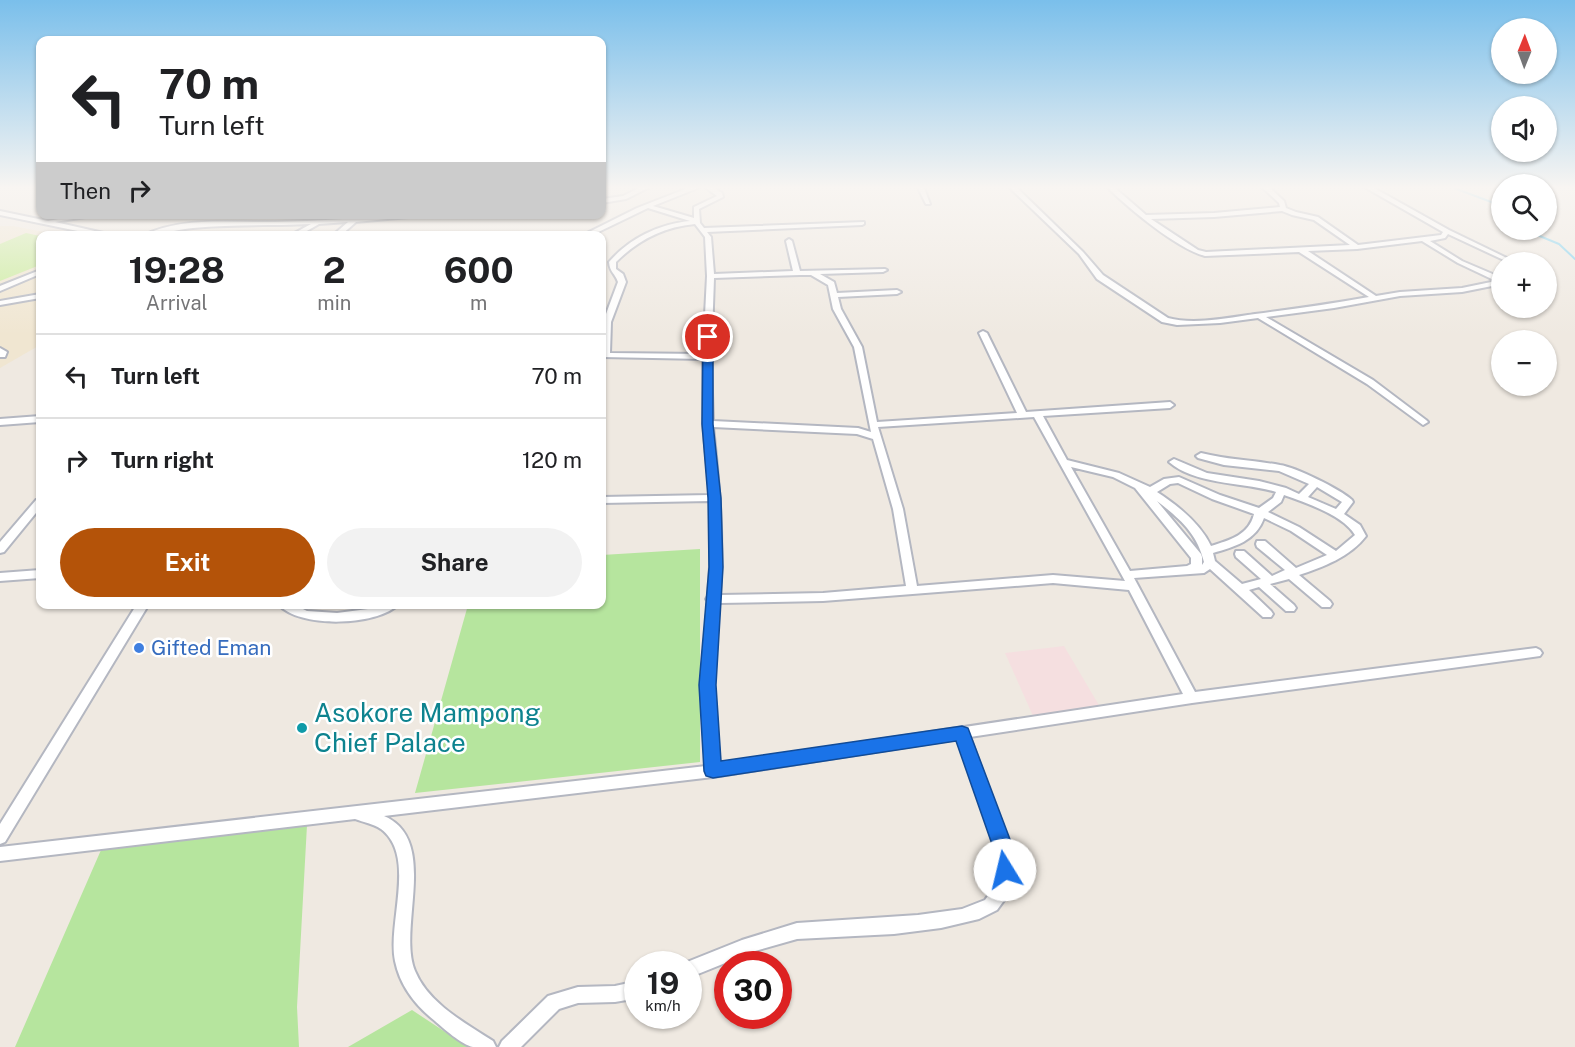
<!DOCTYPE html>
<html lang="en">
<head>
<meta charset="utf-8">
<style>
  body { margin:0; font-family:"Public Sans",sans-serif; background:#f2f2f2; color:#202124; height:100vh; display:flex; flex-direction:column; font-size:22px; white-space:nowrap }
  * { box-sizing:border-box; margin:0 }
  p { font-size:20px; color:#757577 }
  .icon { flex:none; width:33px; height:33px; fill:none; stroke:currentColor; stroke-width:2; stroke-linecap:round; stroke-linejoin:round }
  .map { position:relative; flex:1; overflow:hidden }
  .details { position:absolute; left:36px; top:231px; width:570px; height:378px; display:flex; flex-direction:column; background:#fff; border-radius:12px; box-shadow:0 2px 4px #0004 }
  .details>* { flex:none }
  .guide { position:absolute; left:36px; top:36px; width:570px; height:183px; border-radius:12px; box-shadow:0 2px 4px #0004; background:#fff; color:#202124; overflow:hidden }
  .needle { width:39px; rotate:1deg }
  .buttons { position:absolute; left:1491px; top:18px; display:grid; gap:12px }
  .buttons a { display:grid; place-items:center; width:66px; height:66px; border-radius:50%; background:#fff; box-shadow:0 2px 4px #0004; font-size:30px }
  .speed { position:absolute; left:624px; top:951px; display:flex; gap:12px; font-size:30px; font-weight:700; text-align:center }
  .speed>* { display:grid; place-content:center; width:78px; height:78px; border-radius:50%; background:#fff; box-shadow:0 2px 4px #0004; line-height:1 }
  .speed small { font-size:15px; font-weight:400 }
  .speed .limit { border:9px solid #d22; background:#fff; color:#111 }
  .pin { position:absolute; display:grid; place-items:center; width:51px; height:51px; color:#fff; margin:-26px; border:3px solid #fff; border-radius:50%; box-shadow:0 2px 6px #0007 }
  .me { position:absolute; width:66px; margin:-33px; rotate:351deg; stroke-linejoin:round; filter:drop-shadow(0 0 4px #0008) }
  .turn { display:flex; align-items:center; gap:21px; height:126px; padding:0 24px; font-size:27px }
  .turn .icon { width:78px; height:78px; stroke-width:2.5 }
  .turn b { display:block; font-size:42px; line-height:51px }
  .then { display:flex; align-items:center; height:57px; padding:0 24px; background:#0003; gap:12px; font-size:22px }
  .eta { display:flex; justify-content:space-evenly; align-items:center; height:102px; text-align:center }
  .eta b { font-size:36px; font-weight:700; line-height:42px }
  .action { display:flex; gap:12px; margin-top:auto; padding:12px 24px }
  .action a { flex:1; height:69px; border-radius:36px; background:#b45309; color:#fff; font-size:24px; font-weight:700; line-height:69px; text-align:center }
  .action a+a { background:#f2f2f2; color:#202124 }
  ul { padding:0; list-style:none }
  li { display:flex; align-items:center; gap:18px; height:84px; padding:0 24px; border-top:2px solid #e0e0e0 }
  li div { flex:1 }
  li b { display:block; font-size:22px }
  li em { font-style:normal }
  .map>svg:first-child { display:block }
  .education { fill:#f0e6d1 }
  .medical { fill:#f5dfe0 }
  .green { fill:#b6e59e }
  .pitch { fill:#c9ec9a }
  .lines { fill:none; stroke-linecap:round; stroke-linejoin:round }
  .stream { stroke:#75cff0; stroke-width:2 }
  .minor-casing { stroke:#b4b7c1; stroke-width:4 }
  .minor { fill:#fff; fill-rule:evenodd }
  .route { fill:#1a73e8; stroke:#114b97; stroke-width:1.5 }
  .shop-dot { fill:#3f7fe0; stroke:#fff; stroke-width:2 }
  .culture-dot { fill:#0f9aa8; stroke:#fff; stroke-width:2 }
  .labels { text-anchor:middle; stroke-width:5; stroke-linejoin:round; paint-order:stroke }
  .shop-label { font-size:21px; fill:#366cbe; stroke:#fff; text-anchor:start }
  .near-culture-label { font-size:26px; fill:#0d838f; stroke:#fff; text-anchor:start }
</style>
</head>
<body>
<div class="map">
<svg width="1575" height="1047" viewBox="0 0 1575 1047">
  <rect width="100%" height="100%" fill="#efe9e1"/>
  <path class="education" d="M0 226H13L59 235 40 236V345L0 368Z"/>
  <path class="medical" d="M1064 646 1100 707 1033 716 1005 653Z"/>
  <path class="green" d="M700 549V762L415 793 468 605 602 604V555Z
    M307 825 297 1007 299 1047H15L101 850Z
    M412 1010 468 1047H348Z"/>
  <path class="pitch" d="M26 233 40 236V265L0 281V244Z"/>
  <g class="lines">
    <path class="stream" d="M1454 188 1502 206
      M1525 230 1559 244 1575 259"/>
    <defs>
      <path id="minor" d="M639 188H648L626 199 602 203V199L623 196Z
        M688 188H698L653 206 694 218V207L717 196 706 188H714L722 193 723 197 699 209 700 223 704 228 864 222V224L862 225 707 232 711 237 714 274 793 271 786 241 789 239 792 241 800 271 885 269 887 270 883 272 820 274 834 282 837 293 897 290 901 292 897 294 838 297 841 309 862 347 877 422 1017 413 979 333 983 331 987 333 1026 412 1170 402 1174 405 1170 408 1043 416 1067 460 1119 473 1150 487 1164 479 1179 477 1220 495 1259 508 1273 498 1276 492C1243 482 1195 485 1169 462L1174 459 1207 473 1259 481 1286 488 1299 494 1309 484 1279 471 1224 465 1198 458 1196 456 1201 453C1229 460 1253 460 1280 465 1295 467 1340 489 1352 500L1353 502 1344 514 1360 525 1366 536C1350 557 1323 567 1299 575L1330 601 1332 604 1330 607H1322L1289 579 1270 584 1294 605 1296 608 1294 611H1286L1259 587 1249 590 1271 611 1273 614 1271 617H1263L1210 569 1204 573 1134 578 1195 692 1536 648 1540 650 1542 653 1540 656 1192 703 970 737 1011 850 1012 872 1010 886 1005 899 997 910 979 919 941 928 894 934 797 939 755 951 688 978V964H682L742 940 797 923 918 915 962 909 985 900 995 886 997 872V850L958 739 713 777 384 816C440 840 397 928 415 971 428 1003 465 1023 493 1041L496 1047C488 1047 480 1047 473 1047 462 1045 443 1028 435 1021 416 1006 400 986 395 961 387 923 417 856 381 829 374 824 363 822 355 819L0 861V847L706 766 701 685 708 601 706 599 708 596 710 567V501L602 503V497L710 495 703 424V359L602 357 603 322 618 282C615 273 610 273 609 262 630 238 659 224 690 221L648 208 590 236H581L637 208ZM695 224 705 237 707 276 703 354 610 353 611 322 626 282 623 274 616 269V262C638 240 663 227 695 224ZM800 275H811L828 285 833 309 854 347 871 432 858 428 713 421 711 364 714 278ZM1034 417 1125 581 1053 575 917 586 903 509 878 427ZM713 427 857 434 873 439 893 509 906 586 823 593 720 595C724 538 719 483 713 427ZM1071 467 1113 477 1135 488 1191 558V564L1187 566 1130 571ZM1178 483 1212 499 1254 514C1249 535 1230 540 1211 546 1200 523 1177 505 1157 492L1170 484ZM1317 487 1342 502 1336 509 1308 497ZM1284 495C1306 503 1343 515 1355 535L1336 551 1299 527 1268 512 1281 502ZM1157 501C1180 519 1197 533 1204 562L1202 565V557L1201 554ZM1264 518 1291 531 1327 555 1296 568 1265 541H1257L1256 544 1257 547 1285 570 1272 576 1244 551H1236L1235 554 1236 557 1261 579 1242 584 1215 561 1213 553C1234 547 1256 541 1264 518ZM1053 583 1129 590 1183 694 719 764 713 685 719 603 823 601Z
        M918 188H924L930 204H926Z
        M1010 188H1017L1083 252 1103 275 1168 318C1193 325 1228 318 1255 314 1293 309 1331 304 1369 297L1299 252 1205 256C1176 248 1131 210 1108 188H1115L1146 215 1214 213 1280 207 1279 203 1263 188H1270L1284 201 1286 208 1296 212 1318 217 1358 245 1441 235 1443 232 1366 188H1374L1449 230 1515 262H1508L1448 234 1445 238 1430 241 1462 261 1502 278V284L1462 292 1400 296 1334 308 1266 317 1373 380 1426 420 1428 422 1423 425 1367 384 1258 318 1220 323 1177 325 1162 322 1097 279 1079 254ZM1282 211 1292 215 1314 220 1350 245 1206 252 1198 250 1151 219 1214 217ZM1422 241 1458 263 1496 281 1462 288 1400 292 1376 296 1308 251 1357 249Z
        M0 211 48 221 84 214H104L55 222 117 236H102L0 215Z
        M404 214H440L356 222 340 236H332L348 222 319 224 298 236H289L311 224C271 226 232 224 193 228 176 229 159 236 142 236 181 216 232 223 275 222 318 221 361 218 404 214Z
        M40 270V274L0 291V286Z
        M40 294V298L0 305V301Z
        M0 348 7 352 5 357H0Z
        M40 416V422L0 425V419Z
        M40 499V508L4 552 0 553V542L36 500Z
        M40 570V578L0 581V573Z
        M137 604H149L5 842 0 844V824Z
        M278 604H293L307 611 337 613 368 609 381 604H399C378 626 299 629 278 604Z
        M638 981V998L615 1002 578 1003 559 1009 521 1047H499L502 1041 548 996 578 987 615 986Z"/>
    </defs>
    <use href="#minor" class="minor-casing"/>
    <use href="#minor" class="minor"/>
  </g>
  <linearGradient id="sky" x2="0" y2="1"><stop stop-color="#7abfeb"/><stop offset="0.56" stop-color="#f8f5f2"/><stop offset="1" stop-color="#f8f5f2" stop-opacity="0"/></linearGradient>
  <rect width="1575" height="335" fill="url(#sky)"/>
  <path class="route" d="M708 334 713 337V424L721 498 723 567 716 685 721 761 962 726 968 728 1014 850 1015 870 1012 877 1005 879 998 877 996 870 994 850 956 741 713 778 706 776 704 771 699 685 709 567 708 498 702 424 703 337Z"/>
  <circle class="shop-dot" cx="139" cy="648" r="6"/>
  <circle class="culture-dot" cx="302" cy="728" r="6"/>
  <g class="labels">
    <g class="shop-label">
      <text x="151" y="655">Gifted Eman</text>
    </g>
    <g class="near-culture-label">
      <text x="314" y="722">Asokore Mampong<tspan x="314" dy="30">Chief Palace</tspan></text>
    </g>
  </g>
</svg>
<div class="buttons">
<a><svg class="needle" viewBox="-14 -14 28 28"><path d="M0-13l5 13h-10z" fill="#e53935"/><path d="M0 13l5-13h-10z" fill="#757577"/></svg></a>
<a><svg class="icon" aria-label="sound" viewBox="0 0 24 24"><path d="M4 9h4l5-4v14l-5-4H4zM17 9q2 3 0 6"/></svg></a>
<a><svg class="icon" aria-label="search" viewBox="0 0 24 24"><circle cx="10" cy="10" r="6"/><path d="M15 15l6 6"/></svg></a>
<a>+</a>
<a>−</a>
</div>
<div class="speed"><div>19<small>km/h</small></div><div class="limit">30</div></div>
<div class="pin" style="left:708px;top:337px;background:#d93025"><svg class="icon" aria-label="arrive" viewBox="0 0 24 24"><path d="M6 21V4h12l-3 4 3 4H6"/></svg></div>
<svg class="me" style="left:1005px;top:870px" viewBox="-20 -20 40 40"><circle r="19" fill="#fff"/><path d="M0-13L10 11 0 6-10 11z" fill="#1a73e8"/></svg>
<div class="guide">
<div class="turn"><svg class="icon" aria-label="left" viewBox="0 0 24 24"><path d="M17 20v-9H6M10 6l-5 5 5 5"/></svg><div><b>70 m</b>Turn left</div></div>
<div class="then">Then<svg class="icon" aria-label="right" viewBox="0 0 24 24"><path d="M7 20v-9h11M14 6l5 5-5 5"/></svg></div>
</div>
<section class="details">
<div class="eta">
<div><b>19:28</b><p>Arrival</p></div>
<div><b>2</b><p>min</p></div>
<div><b>600</b><p>m</p></div>
</div>
<ul>
<li><svg class="icon" aria-label="left" viewBox="0 0 24 24"><path d="M17 20v-9H6M10 6l-5 5 5 5"/></svg><div><b>Turn left</b></div><em>70 m</em></li>
<li><svg class="icon" aria-label="right" viewBox="0 0 24 24"><path d="M7 20v-9h11M14 6l5 5-5 5"/></svg><div><b>Turn right</b></div><em>120 m</em></li>
</ul>
<div class="action"><a>Exit</a><a>Share</a></div>
</section>
</div>
</body>
</html>
